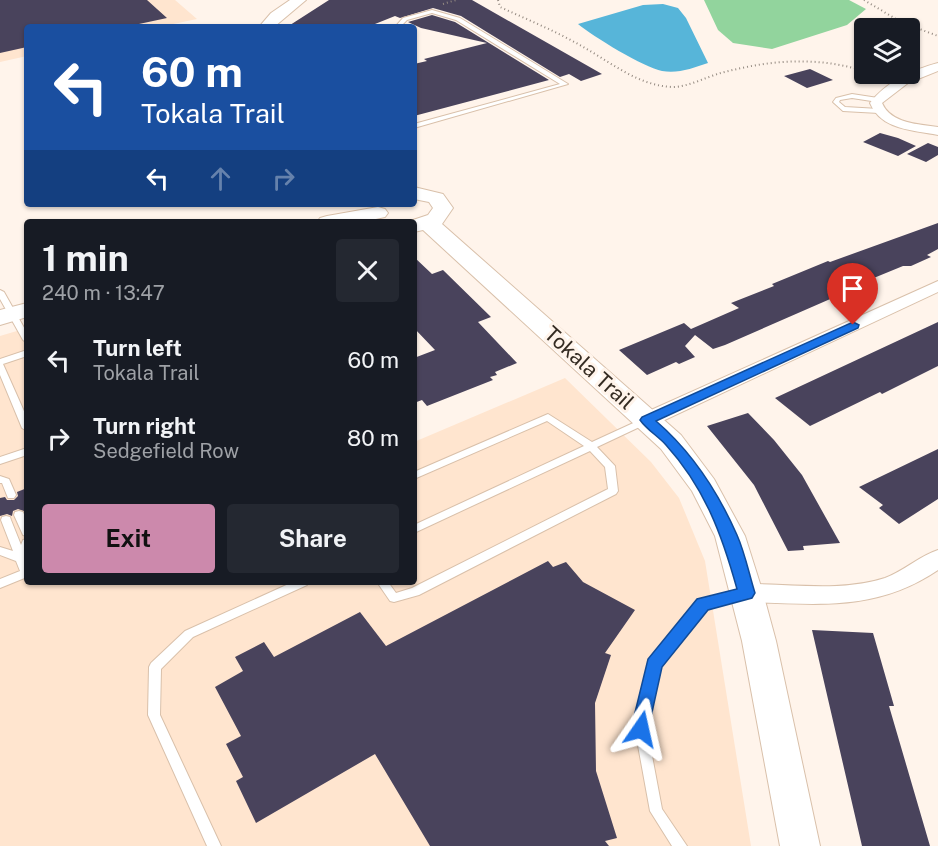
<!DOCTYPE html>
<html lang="en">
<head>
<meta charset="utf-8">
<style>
  body { margin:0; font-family:"Public Sans",sans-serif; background:#242831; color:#f1f3f6; height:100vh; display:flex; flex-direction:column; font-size:22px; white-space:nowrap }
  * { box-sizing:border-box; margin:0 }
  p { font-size:20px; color:#9ea1a6 }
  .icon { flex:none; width:33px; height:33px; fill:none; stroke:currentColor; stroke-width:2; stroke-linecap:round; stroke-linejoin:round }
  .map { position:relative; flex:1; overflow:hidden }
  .drawer { position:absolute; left:24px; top:219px; width:393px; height:366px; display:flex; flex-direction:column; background:#171b24; border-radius:6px; box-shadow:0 2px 4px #0004 }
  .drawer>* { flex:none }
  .guide { position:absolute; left:24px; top:24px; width:393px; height:183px; border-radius:6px; box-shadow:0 2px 4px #0004; background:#1a4fa0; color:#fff; overflow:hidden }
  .fabs { position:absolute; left:854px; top:18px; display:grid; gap:12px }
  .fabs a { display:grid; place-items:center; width:66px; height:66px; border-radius:6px; background:#171b24; box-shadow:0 2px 4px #0004; font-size:30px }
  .pin { position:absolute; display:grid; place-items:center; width:51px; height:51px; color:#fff; margin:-62px -26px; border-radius:50% 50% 50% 0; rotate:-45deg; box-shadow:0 0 6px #0007 }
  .pin .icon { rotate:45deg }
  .me { position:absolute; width:66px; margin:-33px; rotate:11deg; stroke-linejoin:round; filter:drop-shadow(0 0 4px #0008) }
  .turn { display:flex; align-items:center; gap:21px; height:126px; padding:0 18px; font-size:27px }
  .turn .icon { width:78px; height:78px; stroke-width:2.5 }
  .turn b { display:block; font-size:42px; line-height:51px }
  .lanes { display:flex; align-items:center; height:57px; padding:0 18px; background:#0003; justify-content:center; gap:30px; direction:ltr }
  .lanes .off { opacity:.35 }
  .round { display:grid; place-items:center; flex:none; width:63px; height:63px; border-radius:6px; background:#242831 }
  .headline { display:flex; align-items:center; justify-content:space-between; height:102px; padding:0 18px }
  h1 { font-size:36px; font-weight:700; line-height:45px }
  .action { display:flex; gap:12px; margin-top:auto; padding:12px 18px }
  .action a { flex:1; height:69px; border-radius:6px; background:#cc89ac; color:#111; font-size:24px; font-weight:700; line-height:69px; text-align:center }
  .action a+a { background:#242831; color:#f1f3f6 }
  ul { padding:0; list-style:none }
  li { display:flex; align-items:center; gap:18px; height:78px; padding:0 18px }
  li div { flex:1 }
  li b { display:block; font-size:22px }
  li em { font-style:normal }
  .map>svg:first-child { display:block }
  .built { fill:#ffe5cf }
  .forest { fill:#92d49d }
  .water { fill:#57b5d9 }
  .building { fill:#49435c }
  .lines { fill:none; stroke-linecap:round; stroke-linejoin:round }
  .lane-casing { stroke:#d9c0aa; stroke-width:2 }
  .street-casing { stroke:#d9c0aa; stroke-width:2 }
  .secondary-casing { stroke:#d9c0aa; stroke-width:2 }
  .path { stroke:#958b82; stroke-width:2; stroke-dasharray:1 3; stroke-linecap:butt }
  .lane { fill:#fff; fill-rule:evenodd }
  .street { fill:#fff; fill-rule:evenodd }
  .secondary { fill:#fff; fill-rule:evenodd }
  .route { fill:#1a73e8; stroke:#114b97; stroke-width:1.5 }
  .labels { text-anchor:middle; stroke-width:6; stroke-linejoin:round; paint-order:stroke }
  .street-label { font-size:21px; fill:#352c23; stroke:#fff4eb }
</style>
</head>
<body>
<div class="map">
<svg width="938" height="846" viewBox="0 0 938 846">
  <rect width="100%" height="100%" fill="#fff4eb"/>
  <path class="built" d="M0 0H175L197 19 159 27H27V56L0 62Z
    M27 328V582H414V442L565 378 651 462 679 498 705 561 751 846H0V336Z"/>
  <path class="forest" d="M704 0H849L866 9 847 25 772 49 733 43 718 30Z"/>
  <path class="water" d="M663 4 678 8 686 18 708 63C693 68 678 74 662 71 645 68 592 36 578 24L643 5Z"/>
  <path class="building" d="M0 0H147L167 18 125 27H27V47L0 53Z
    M329 0H472L602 74 581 81 569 74 560 77 461 16 433 8 400 18 395 16 375 24V27H287Z
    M432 15 455 22 549 80 414 116V64L427 61 424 59 487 43 421 28 408 22Z
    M810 69 833 80 807 88 784 76Z
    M880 133 898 138 916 146 898 156 863 142Z
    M928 143 938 147V155L926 162 907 154Z
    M938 223V249L927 255 931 257 911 266H903L842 291 844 293 725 345 713 349 695 335 685 346 695 357 679 364 676 362 647 375 619 350 684 323 691 329 739 308 731 303 774 286 772 284 828 261 830 262Z
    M414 257 432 274 443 270 491 317 478 322 517 363 495 372 497 375 490 377 493 380 427 406 422 400 414 403V358L435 350 414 328Z
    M938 322V366L882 394 880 392 810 426 775 398Z
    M748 413 774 440 802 475 840 543 803 546 804 550 788 551 754 485 707 426Z
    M938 449V499L899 524 879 508 883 505 859 487Z
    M27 488V512L18 509 13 511 12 516 7 514 0 516V498L5 497 7 500H14L18 496 17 492Z
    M548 561 553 567 566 562 583 582 635 610 605 653 611 655 595 703 596 771 617 838 605 841 609 846H430L375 754 256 823 236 781 243 777 226 744 241 736 215 687 243 671 235 657 264 642 274 657 360 612 386 646Z
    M812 630 873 633 894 706H889L930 846H862Z"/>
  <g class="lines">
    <defs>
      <path id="lane" d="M432 10 460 18 568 84 414 128V124L560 84 456 20 432 13 407 20 400 27H395L403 18Z
        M852 94 878 98 881 100 878 102 852 98 840 100 839 102 845 107 879 109 882 111 879 113 843 111 833 102 836 98Z
        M0 290 4 292 27 333V343L23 340 0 299Z
        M27 350V356L3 364 27 418V431L22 428 0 375V359Z
        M548 414 592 442 642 419H648L649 421 648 423 597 447 615 466 618 491 616 494 419 595 394 602 390 601 377 582H388L396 593 412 588 608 489 605 467 590 451 414 533V525L584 446 547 421 414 479V472Z
        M27 448V455L0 464V457Z
        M0 476 9 479 16 495 14 498H8L2 483H0Z
        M19 511 23 512 27 521V536L23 535 14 515 15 512Z
        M6 516 10 517 11 520 21 545 23 540 27 539V554L25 558 27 562V577L0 588V579L20 571 16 561 0 555V547L13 551 1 520 2 517Z
        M293 582H308L307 585 193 637 161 669 160 715 221 846H207L148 715 149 667 151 663 185 631Z
        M741 590 745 591 746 594 745 597 706 608 659 667 647 729 662 809 687 846H672L650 811 635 729 648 665 698 601Z"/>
      <path id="street" d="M938 63V71L908 83 882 103C891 124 919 124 938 127V135C913 130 881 130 870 103 887 81 912 70 938 63Z
        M938 281V292L654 425 647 427 640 425 637 420 640 415Z
        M938 550V570C876 612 818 604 747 602L739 600 735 593 739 586 747 584C791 584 842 592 885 578 904 571 919 556 938 550Z"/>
      <path id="secondary" d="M290 0H306L274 27H259L271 13Z
        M414 187 443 194 453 208 442 224 681 435 714 479 745 536 763 593 776 641 820 846H780L742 641 715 536 692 491 661 449 423 230 414 232V222H407L428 215 433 208 429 202 414 199Z
        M378 207 385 209 388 213 385 217 362 222H317L320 218 327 216Z
        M27 303V317L0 325V310Z"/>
    </defs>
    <use href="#lane" class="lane-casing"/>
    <use href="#street" class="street-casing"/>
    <use href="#secondary" class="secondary-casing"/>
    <path class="path" d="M498 0 500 7C526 19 553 30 578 44 608 60 637 86 673 87 688 87 706 77 721 73 769 60 816 56 864 71
      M864 0 901 22 938 36
      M443 4 456 0
      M869 74 882 79"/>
    <use href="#lane" class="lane"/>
    <use href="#street" class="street"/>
    <use href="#secondary" class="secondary"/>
  </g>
  <path class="route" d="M853 322 859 325 858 328 656 421C692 452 718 492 737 535 745 553 749 574 755 593L752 598 708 610 662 667 647 735 641 738 634 735 631 729 648 659 697 599 737 589C722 535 705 488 666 445 658 436 647 430 640 420L642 417Z"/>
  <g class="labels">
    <g class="street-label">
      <text transform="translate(589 368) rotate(42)" y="7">Tokala Trail</text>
    </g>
  </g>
</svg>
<div class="fabs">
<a><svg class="icon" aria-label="layers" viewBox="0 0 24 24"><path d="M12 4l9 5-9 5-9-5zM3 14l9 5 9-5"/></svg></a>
</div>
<div class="pin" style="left:853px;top:325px;background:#d93025"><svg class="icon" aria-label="arrive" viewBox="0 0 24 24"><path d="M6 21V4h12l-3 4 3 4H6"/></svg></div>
<svg class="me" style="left:641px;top:729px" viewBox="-20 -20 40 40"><path d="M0-17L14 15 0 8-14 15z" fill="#1a73e8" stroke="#fff" stroke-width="4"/></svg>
<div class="guide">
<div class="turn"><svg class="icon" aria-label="left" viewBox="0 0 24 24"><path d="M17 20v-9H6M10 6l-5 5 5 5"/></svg><div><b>60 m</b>Tokala Trail</div></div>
<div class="lanes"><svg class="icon" aria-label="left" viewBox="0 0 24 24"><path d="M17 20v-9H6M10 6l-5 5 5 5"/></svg><svg class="icon off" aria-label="ahead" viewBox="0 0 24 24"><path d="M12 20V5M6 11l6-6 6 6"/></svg><svg class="icon off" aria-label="right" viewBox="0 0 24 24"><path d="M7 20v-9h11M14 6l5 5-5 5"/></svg></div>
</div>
<section class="drawer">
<div class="headline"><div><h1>1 min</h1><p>240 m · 13:47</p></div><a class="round"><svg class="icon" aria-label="close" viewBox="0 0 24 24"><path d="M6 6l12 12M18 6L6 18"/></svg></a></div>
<ul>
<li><svg class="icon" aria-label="left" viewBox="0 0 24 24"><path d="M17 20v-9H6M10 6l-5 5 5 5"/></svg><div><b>Turn left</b><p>Tokala Trail</p></div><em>60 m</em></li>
<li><svg class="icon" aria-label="right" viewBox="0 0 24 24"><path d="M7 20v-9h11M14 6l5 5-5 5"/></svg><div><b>Turn right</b><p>Sedgefield Row</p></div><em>80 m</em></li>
</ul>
<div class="action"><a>Exit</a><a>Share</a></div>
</section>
</div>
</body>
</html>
